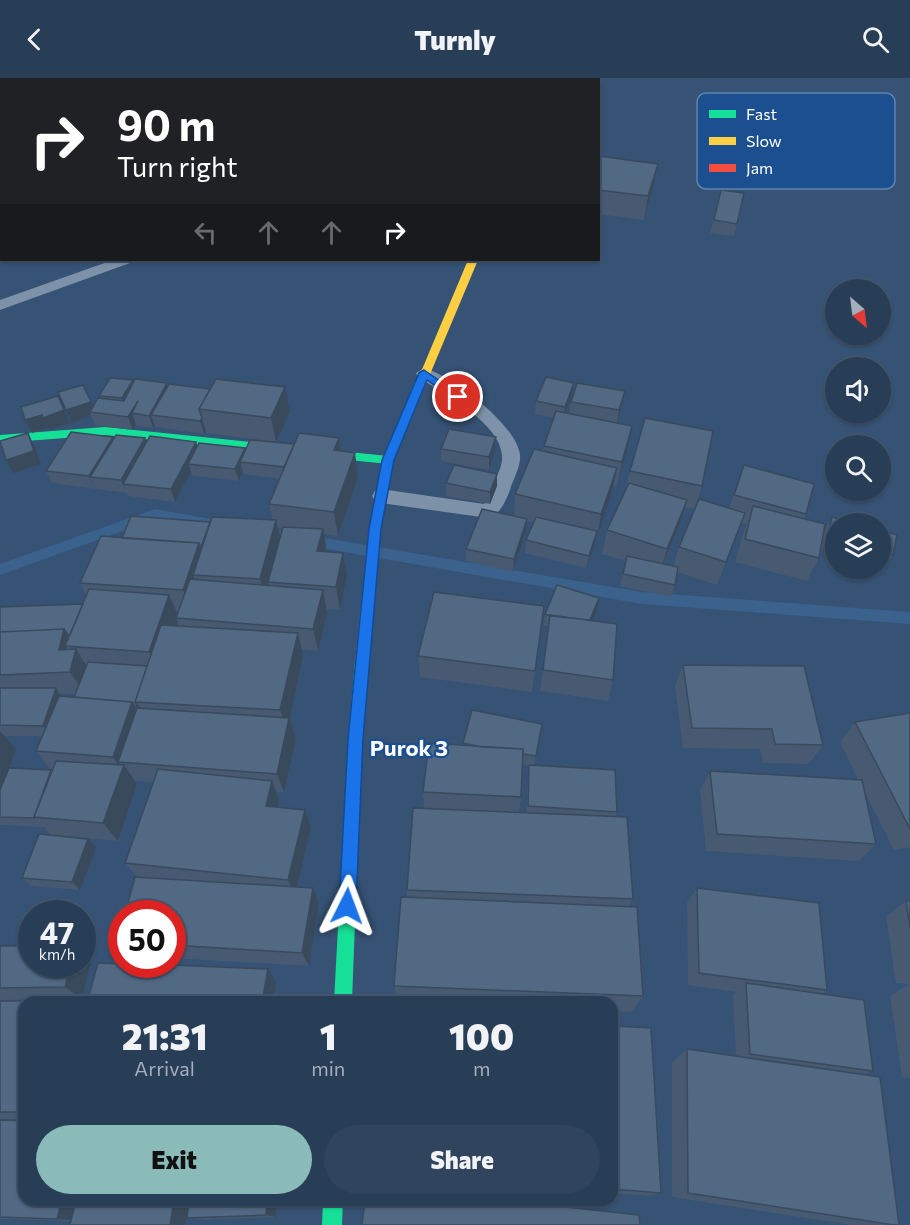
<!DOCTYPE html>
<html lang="en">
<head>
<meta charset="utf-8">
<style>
  body { margin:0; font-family:Commissioner,sans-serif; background:#30455d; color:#f1f3f6; height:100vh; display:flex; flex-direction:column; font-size:22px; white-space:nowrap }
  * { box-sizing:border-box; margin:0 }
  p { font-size:20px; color:#a5aeba }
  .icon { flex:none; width:33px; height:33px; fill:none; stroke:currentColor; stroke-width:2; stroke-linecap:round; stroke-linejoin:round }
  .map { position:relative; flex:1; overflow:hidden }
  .sheet { position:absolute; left:18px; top:918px; width:600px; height:210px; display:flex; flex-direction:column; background:#283e57; border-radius:18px; box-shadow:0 2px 4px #0004,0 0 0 2px #44576d }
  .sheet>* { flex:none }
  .hud { position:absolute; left:0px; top:0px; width:600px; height:183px; box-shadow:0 2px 4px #0004,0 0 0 2px #44576d; background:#202124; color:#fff; overflow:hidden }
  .needle { width:39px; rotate:152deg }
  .controls { position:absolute; left:825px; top:201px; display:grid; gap:12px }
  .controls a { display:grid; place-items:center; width:66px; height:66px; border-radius:50%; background:#283e57; box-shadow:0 2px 4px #0004,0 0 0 2px #44576d; font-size:30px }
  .speed { position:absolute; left:18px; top:822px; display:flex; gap:12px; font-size:30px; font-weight:700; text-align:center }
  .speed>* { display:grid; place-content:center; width:78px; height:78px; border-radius:50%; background:#283e57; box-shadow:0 2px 4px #0004,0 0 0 2px #44576d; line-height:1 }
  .speed small { font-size:15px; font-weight:400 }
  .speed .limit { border:9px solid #d22; background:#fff; color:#111 }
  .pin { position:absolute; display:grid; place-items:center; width:51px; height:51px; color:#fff; margin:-26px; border:3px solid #fff; border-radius:50%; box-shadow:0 2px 6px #0007 }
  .me { position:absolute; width:66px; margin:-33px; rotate:3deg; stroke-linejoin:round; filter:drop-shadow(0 0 4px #0008) }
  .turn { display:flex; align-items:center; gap:21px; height:126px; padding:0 18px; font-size:27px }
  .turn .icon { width:78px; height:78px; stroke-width:2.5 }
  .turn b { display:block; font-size:42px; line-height:51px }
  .lanes { display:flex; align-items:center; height:57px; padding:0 18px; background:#0003; justify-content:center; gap:30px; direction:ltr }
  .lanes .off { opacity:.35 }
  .eta { display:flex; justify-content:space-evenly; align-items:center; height:102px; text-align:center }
  .eta b { font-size:36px; font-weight:800; line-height:42px }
  .button { display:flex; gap:12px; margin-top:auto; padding:12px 18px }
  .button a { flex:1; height:69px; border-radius:36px; background:#8bbbb9; color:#111; font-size:24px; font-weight:800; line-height:69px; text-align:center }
  .button a+a { background:#30455d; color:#f1f3f6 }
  header { display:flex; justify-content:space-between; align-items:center; height:78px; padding:0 18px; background:#283e57; font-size:27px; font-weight:800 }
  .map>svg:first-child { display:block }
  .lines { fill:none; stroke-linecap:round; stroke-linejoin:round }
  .stream { fill:#3b618d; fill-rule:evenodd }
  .lane { fill:#7d92a8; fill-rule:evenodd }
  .fast { fill:#16e098; fill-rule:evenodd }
  .slow { fill:#ffcf43; fill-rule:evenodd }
  .jam { fill:#f24e42; fill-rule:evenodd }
  .wall { fill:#475a72; fill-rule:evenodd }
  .shaded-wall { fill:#394a5c }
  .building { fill:#526984; stroke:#394a5c; stroke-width:1.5 }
  .route { fill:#1a73e8; stroke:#114b97; stroke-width:1.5 }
  .labels { text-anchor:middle; stroke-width:4.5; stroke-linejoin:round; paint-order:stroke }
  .neighbourhood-label { font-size:22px; font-weight:bold; fill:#fff; stroke:#1b4f8f }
  .key { fill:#1b4f8f; stroke:#5f84b1; stroke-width:1.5 }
  .key-label { font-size:16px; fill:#fff }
</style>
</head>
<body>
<header><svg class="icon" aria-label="back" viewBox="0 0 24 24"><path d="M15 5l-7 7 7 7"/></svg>Turnly<svg class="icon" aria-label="search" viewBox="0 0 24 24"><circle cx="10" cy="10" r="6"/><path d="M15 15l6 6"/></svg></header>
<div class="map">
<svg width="910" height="1147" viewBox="0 0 910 1147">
  <rect width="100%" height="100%" fill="#365274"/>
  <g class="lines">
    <path class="stream" d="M155 431 218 442 225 447 218 452 156 441 0 497V486Z
      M259 449 642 514 910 534V546L642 526 259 459 252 454Z"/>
    <path class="lane" d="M113 182H132L130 185 0 232V222Z
      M424 290C451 297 517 347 520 377 521 389 513 401 510 412 505 424 501 436 488 440L381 425 375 423 372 418 375 413 381 411 484 426C489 419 491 412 494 404 498 396 503 387 502 377 500 345 443 315 418 299L416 295Z"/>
    <path class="fast" d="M550 0H558V2H550Z
      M105 349 388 378 394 382 388 386 105 357 0 365V357Z
      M362 577 367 579 369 583 362 661 352 924H334L348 661 355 583 357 579Z
      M323 1122H343L342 1147H322Z"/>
    <path class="slow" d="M468 182H478L428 301 427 303H419L418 301Z"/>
    <path class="jam" d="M423 298 428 301 394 382 381 451 369 583 367 587H357L355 583 369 451 382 382 418 301Z"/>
  </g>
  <path class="wall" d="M598 78 653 109 644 142 598 136Z
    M721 112 737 146 734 158 710 155Z
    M133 302 134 304 167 305 168 308 290 334 276 364 206 355V353L204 356 155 349V348L153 350 137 348 136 347 133 352 95 347 91 338 72 345 93 329 100 320 99 318Z
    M574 305 572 317 566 335 569 336 571 324 622 326 617 345 632 348 627 373 617 408 614 407 612 414 586 490 525 475 526 462 534 444 527 443 526 453 513 494 466 483V471L514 438 515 416 543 373 544 368 554 340 535 336 536 323Z
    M113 359V360H145L147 364H196L197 368 245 370V372L339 360 341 373 358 399 338 458 324 456 327 474 343 475 347 498 340 532 327 531V535L318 573 302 571 303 577 290 641 296 661 284 714H276L279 721 277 729 305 732 311 749 297 809 313 810 319 825 309 888 172 880V836L137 799 125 785 153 704 135 703 137 706 118 763 51 757 44 749 0 747V529L83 526 87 518 80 505 122 460 210 444 273 442 269 426 279 401 243 396V394L239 403 193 398 191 394 175 424 128 418 127 415 96 411V410L95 411 52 405 46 393ZM278 450 283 451 280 460ZM60 616H75L74 619 61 618ZM4 658H42L36 673 52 693 51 692 10 690 16 671Z
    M496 359 495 372 489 392 441 383V371Z
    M744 387 806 436 804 441 819 480 807 503 735 484 746 446 741 445 717 507 677 494 675 507 671 519 620 508 626 483 602 476 607 452 626 411 630 393 702 408 695 431 685 429 680 446 664 486 673 488 679 469 729 430Z
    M446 405 497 408 490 426 446 418Z
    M832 439 836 446V475L821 471 825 451Z
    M880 452 893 477 885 490 880 488Z
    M544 528 532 614 420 599 418 578Z
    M597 532 592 543 613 602 608 623 540 613 549 549 544 547 545 536Z
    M683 587 823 667 809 686 763 685 760 671 683 670 675 608Z
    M910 635V769L894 772 865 715 876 766 859 783 706 773 700 712 710 693 858 702 840 664 855 644Z
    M542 646 534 688 617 734 616 738 633 821 629 828 643 918 632 934 612 933V924H398L394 908 407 819V812L424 730 423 714 463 667V665ZM522 686 529 688 528 697 526 735 519 734 521 719Z
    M96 770 80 812 31 808 22 800Z
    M697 810 827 912 822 916 873 993 865 997 899 1147H851L672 1119V984L687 971 736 978 733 917 736 914 688 907 687 825Z
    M906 823H910V1000L902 999 890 918 909 906 896 905 886 838Z
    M0 868 82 886V873L92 881 82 921 0 922Z
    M0 923 24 924V1041H0Z
    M612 948 661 1115 650 1118 612 1115Z
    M0 1042 24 1122H189L185 1147H70L71 1143 0 1141Z
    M189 1122H277L276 1139 201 1142 187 1140Z"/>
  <path class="shaded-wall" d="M658 86 653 109 644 142 648 118Z
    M133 302 138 315 127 333 122 320Z
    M167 305 171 318 151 337 155 348 153 350 149 338Z
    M574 305 572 317 563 342 565 329Z
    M285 309 290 334 276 364 271 340Z
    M625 313 622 326 617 345 619 332Z
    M58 318 70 345 49 352 48 350 32 355 25 342Z
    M138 323 132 335 136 347 133 352 128 339Z
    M91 324 96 335 90 334 91 338 72 345 66 332Z
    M202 340 206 353 204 356 200 343Z
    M632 348 627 373 617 408 622 384Z
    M28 355 34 367 41 386 13 395 6 382Z
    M113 359 118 371 90 399 95 411 89 398Z
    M496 359 495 372 489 392V379Z
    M145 360 150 373 123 406 127 415 121 402Z
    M339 360 342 384 334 372Z
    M196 364 200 376 188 386 191 394 175 424 171 411Z
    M245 370 248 383 240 384 243 394 239 403 235 391Z
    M355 375 358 399 338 458 334 434Z
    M617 390 612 414 597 460 601 436Z
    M497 396V408L490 426V414Z
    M687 422 680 446 660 494 667 471Z
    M527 441 526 453 513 494 514 481Z
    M276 442 282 465 268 504 270 512 267 524 260 501Z
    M323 451 327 474 317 473Z
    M597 453 595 466 586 490 589 478Z
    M215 457 193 497 199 514 192 535 183 512 199 465Z
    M343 475 347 498 340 532 336 509Z
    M323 512 327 535 318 573 313 551Z
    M169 517 179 539 176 540 178 544 160 596 149 574Z
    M599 520 597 532 585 561 587 549Z
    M64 551 76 569 65 568 73 581 76 571 89 592 84 615 70 594 59 572Z
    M298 555 303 577 290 641 296 661 284 714 277 696 287 652 280 632Z
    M56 610 63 621 52 658 43 648Z
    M132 624 144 644 118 684 123 690 124 687 137 706 118 763 103 745 122 693 113 679Z
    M0 653 16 671 0 719Z
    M272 703 279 721 274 746 266 728Z
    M305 732 311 749 295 818 288 802Z
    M88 761 96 770 80 812 72 804Z
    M313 810 319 825 309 888 302 875Z
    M82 873 92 881 82 921 65 909 71 886H82Z
    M268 891 276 904 273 924H262Z
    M62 1122H83L78 1143 57 1141Z
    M174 1122H189L185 1147H170Z
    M267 1122H277L276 1139 266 1137Z"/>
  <path class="building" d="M598 78 658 86 648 118 598 112Z
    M721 112 744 115 737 146 714 142Z
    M546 299 574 305 565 329 536 323Z
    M110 300 133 302 122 320 99 318Z
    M135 301 167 305 149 338 132 335 138 323 128 339 90 334 98 320 124 323Z
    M216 301 285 309 271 340 199 331Z
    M577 305 625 313 619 332 571 324Z
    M169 306 210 311 199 331 202 340 200 343 151 337Z
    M83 307 91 324 66 332 58 314Z
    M58 318 64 332 43 340 42 337 25 342 21 329Z
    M556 333 632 348 622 384 544 368Z
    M645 340 713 353 702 408 630 393Z
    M449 351 496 359 489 379 441 371Z
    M71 354 113 359 89 398 46 393Z
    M28 355 34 373 6 382 0 363Z
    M299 355 339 360 334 372 355 375 334 434 269 426Z
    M116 357 145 360 121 402 90 399Z
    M150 358 196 364 171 411 123 406Z
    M250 362 294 366 284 389 240 384Z
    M199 365 245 370 235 391 188 386Z
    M534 371 617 390 601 436 515 416Z
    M454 387 497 396 490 414 446 405Z
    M744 387 814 406 806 436 734 417Z
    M629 405 687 422 667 471 607 452Z
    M699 421 745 435 726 484 679 469Z
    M753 428 825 446 819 480 745 461Z
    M482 431 527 441 514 481 466 471Z
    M131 438 210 444 201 469 199 465 122 460Z
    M212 439 276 442 260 501 193 497Z
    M536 439 597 453 589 478 526 462Z
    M832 439 856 446H836V461L827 459Z
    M283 449 323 451 317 473 343 475 336 509 268 504Z
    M880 452 897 457 893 477 880 474Z
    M101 458 199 465 183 512 80 505Z
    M627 478 678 489 675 507 623 496Z
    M190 501 323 512 313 551 176 540Z
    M557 507 599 520 590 542 551 538 545 536Z
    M89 511 169 517 149 574 65 568Z
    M434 514 544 528 535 593 418 578Z
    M83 526 70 557H68L64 551 0 554V529Z
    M550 537 617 546 613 602 543 592Z
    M161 547 298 555 280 632 135 624Z
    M64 551 59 572 76 571 70 594 0 597V554Z
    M88 584 147 588 135 624 138 629 135 628 132 624 74 619Z
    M683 587 804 588 823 667 775 666 772 651 692 650Z
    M0 610H56L43 648 0 647Z
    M59 618 132 624 113 679 36 673Z
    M137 630 289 640 277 696 118 684Z
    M472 632 542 646 536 678 523 676V671L482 669 463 665Z
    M910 635V751L855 644Z
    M429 665 523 671 521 719 423 714Z
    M56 683 124 687 103 745 34 739Z
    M529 687 615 692 617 734 528 728Z
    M9 690 51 692 34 739V740L0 739V712Z
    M158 691 272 703 266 728 305 732 288 802 125 785Z
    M710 693 862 702 876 766 717 756Z
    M413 730 627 739 633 821 407 812Z
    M39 756 88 761 72 804 22 800Z
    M135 799 313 810 302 875 172 867V836H125Z
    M697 810 819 825 827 912 699 895Z
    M401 819 637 829 643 918 394 908Z
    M906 823H910V850Z
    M122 846V864H116Z
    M0 868H32V886H71L65 909 0 910Z
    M98 885 122 886H145L268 891 262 924H87Z
    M746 905 864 922 873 993 750 976Z
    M0 923H53V924H24V1034H0Z
    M612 948 651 950 661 1115 612 1111Z
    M687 971 880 999 899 1147H894L688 1115Z
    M0 1042 24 1043V1122H62L57 1141 0 1139Z
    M76 1122H174L170 1147H70Z
    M189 1122H267L266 1137 187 1140Z
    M365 1122H500L639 1137 640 1147H362Z"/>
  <path class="route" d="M424 292 463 319 462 321H454L427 302 394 382 381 451 363 661 356 828 353 834 347 836 342 834 339 828 348 661 369 451 382 382 419 295Z"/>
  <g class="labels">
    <g class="neighbourhood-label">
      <text x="409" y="678">Purok 3</text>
    </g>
  </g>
  <rect x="697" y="15" width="198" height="96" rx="9" class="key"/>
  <rect x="709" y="32" width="27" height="8" fill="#16e098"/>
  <rect x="709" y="59" width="27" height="8" fill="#ffcf43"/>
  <rect x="709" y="86" width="27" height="8" fill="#f24e42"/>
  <g class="key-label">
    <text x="746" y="42">Fast</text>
    <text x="746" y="69">Slow</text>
    <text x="746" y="96">Jam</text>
  </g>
</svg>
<div class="controls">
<a><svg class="needle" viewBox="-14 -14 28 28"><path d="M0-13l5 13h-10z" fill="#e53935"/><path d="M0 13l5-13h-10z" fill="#a5aeba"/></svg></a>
<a><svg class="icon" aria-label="sound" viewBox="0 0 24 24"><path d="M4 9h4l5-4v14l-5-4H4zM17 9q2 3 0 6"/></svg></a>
<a><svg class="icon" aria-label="search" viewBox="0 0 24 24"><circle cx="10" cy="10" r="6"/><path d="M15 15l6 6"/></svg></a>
<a><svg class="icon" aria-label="layers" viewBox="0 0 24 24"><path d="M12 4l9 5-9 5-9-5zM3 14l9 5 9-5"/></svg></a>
</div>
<div class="speed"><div>47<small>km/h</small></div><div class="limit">50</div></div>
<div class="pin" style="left:458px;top:319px;background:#d93025"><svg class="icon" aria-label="arrive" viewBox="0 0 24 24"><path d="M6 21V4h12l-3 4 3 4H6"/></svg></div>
<svg class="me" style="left:347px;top:828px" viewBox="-20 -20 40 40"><path d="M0-17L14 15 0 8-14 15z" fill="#1a73e8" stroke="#fff" stroke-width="4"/></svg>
<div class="hud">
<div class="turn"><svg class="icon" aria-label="right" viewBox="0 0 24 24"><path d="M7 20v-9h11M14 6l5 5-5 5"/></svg><div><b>90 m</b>Turn right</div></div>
<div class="lanes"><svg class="icon off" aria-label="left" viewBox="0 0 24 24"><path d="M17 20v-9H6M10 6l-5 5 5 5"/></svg><svg class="icon off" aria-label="ahead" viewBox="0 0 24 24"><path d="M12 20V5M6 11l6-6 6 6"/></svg><svg class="icon off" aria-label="ahead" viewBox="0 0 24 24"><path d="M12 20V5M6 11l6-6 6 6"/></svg><svg class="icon" aria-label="right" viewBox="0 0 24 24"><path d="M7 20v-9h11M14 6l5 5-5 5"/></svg></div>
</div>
<section class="sheet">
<div class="eta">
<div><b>21:31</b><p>Arrival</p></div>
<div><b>1</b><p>min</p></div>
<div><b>100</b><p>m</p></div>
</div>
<div class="button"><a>Exit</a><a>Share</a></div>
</section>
</div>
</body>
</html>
